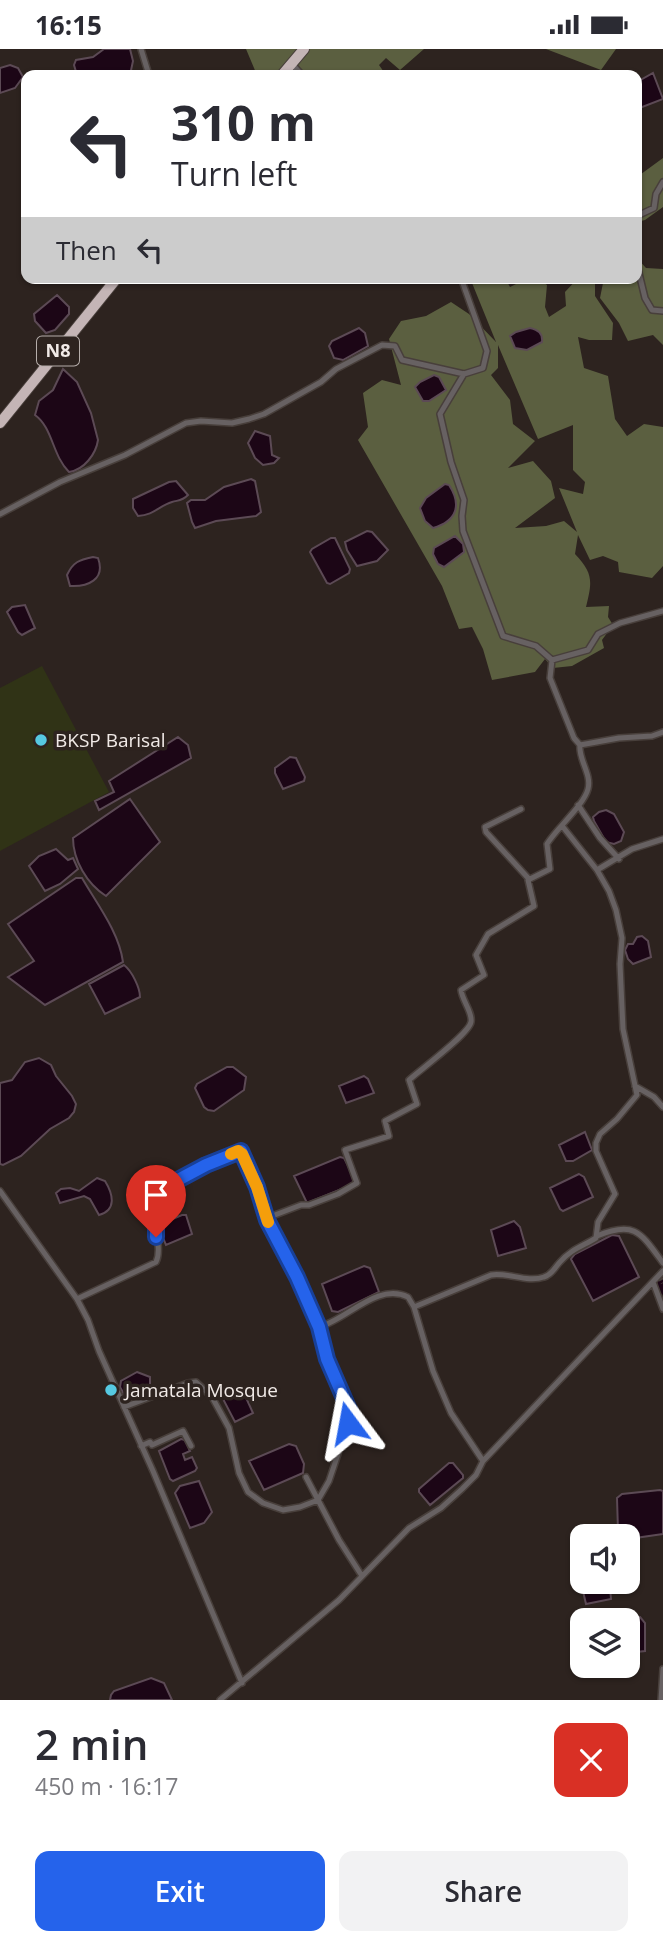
<!DOCTYPE html>
<html lang="en">
<head>
<meta charset="utf-8">
<style>
  body { margin:0; font-family:"Open Sans",sans-serif; background:#f2f2f3; color:#2b2b33; height:100vh; display:flex; flex-direction:column; font-size:26px; white-space:nowrap }
  * { box-sizing:border-box; margin:0 }
  p { font-size:23px; color:#7c7c81 }
  .icon { flex:none; width:38px; height:38px; fill:none; stroke:currentColor; stroke-width:2; stroke-linecap:round; stroke-linejoin:round }
  .map { position:relative; height:1651px; overflow:hidden }
  .details { display:flex; flex-direction:column; background:#fff; flex:1 }
  .details>* { flex:none }
  .top-card { position:absolute; left:21px; top:21px; width:621px; height:214px; border-radius:14px; box-shadow:0 2px 5px #0004; background:#fff; color:#2b2b33; overflow:hidden }
  .fabs { position:absolute; left:570px; top:1475px; display:grid; gap:14px }
  .fabs a { display:grid; place-items:center; width:70px; height:70px; border-radius:14px; background:#fff; box-shadow:0 2px 5px #0004; font-size:35px }
  .pin { position:absolute; display:grid; place-items:center; width:60px; height:60px; color:#fff; margin:-72px -30px; border-radius:50% 50% 50% 0; rotate:-45deg; box-shadow:0 0 7px #0007 }
  .pin .icon { rotate:45deg }
  .me { position:absolute; width:77px; margin:-38px; rotate:347deg; stroke-linejoin:round; filter:drop-shadow(0 0 5px #0008) }
  .turn { display:flex; align-items:center; gap:24px; height:147px; padding:0 35px; font-size:32px }
  .turn .icon { width:91px; height:91px; stroke-width:2.5 }
  .turn b { display:block; font-size:49px; line-height:60px }
  .then { display:flex; align-items:center; height:66px; padding:0 35px; background:#0003; gap:14px; font-size:26px }
  .round { display:grid; place-items:center; flex:none; width:74px; height:74px; border-radius:14px; background:#f2f2f3 }
  .overview { display:flex; align-items:center; justify-content:space-between; height:119px; padding:0 35px }
  h1 { font-size:42px; font-weight:600; line-height:52px }
  .primary-button { display:flex; gap:14px; margin-top:auto; padding:14px 35px }
  .primary-button a { flex:1; height:80px; border-radius:14px; background:#2563eb; color:#fff; font-size:28px; font-weight:600; line-height:80px; text-align:center }
  .primary-button a+a { background:#f2f2f3; color:#2b2b33 }
  .status { display:flex; justify-content:space-between; align-items:center; height:49px; padding:0 35px; background:#fff; direction:ltr }
  .status svg { height:19px; fill:currentColor }
  .map>svg:first-child { display:block }
  .green { fill:#303316 }
  .forest { fill:#5b5f40; fill-rule:evenodd }
  .water { fill:#1c0616; stroke:#5c4a55; stroke-width:2 }
  .lines { fill:none; stroke-linecap:round; stroke-linejoin:round }
  .canal { stroke:#1c0616; stroke-width:7 }
  .street-tunnel { stroke:#4a413d; stroke-width:5; stroke-dasharray:5 2.5; stroke-linecap:butt }
  .street-casing { stroke:#483f3b; stroke-width:8 }
  .highway-casing { stroke:#483f3b; stroke-width:12 }
  .street { stroke:#676162; stroke-width:5 }
  .highway { stroke:#c4b5b6; stroke-width:10 }
  .route-casing { stroke:#184099; stroke-width:18 }
  .route { stroke:#2563eb; stroke-width:12 }
  .slow { stroke:#f59e0b; stroke-width:12 }
  .poi-dot { fill:#56c9e1; stroke:#2d231f; stroke-width:2.5 }
  .labels { text-anchor:middle; stroke-width:7; stroke-linejoin:round; paint-order:stroke }
  .shield { fill:#2d231f; stroke:#b6aeab; stroke-width:2 }
  .shield-label { font-size:18px; font-weight:bold; fill:#f1eae7 }
  .poi-label { font-size:19px; fill:#f1eae7; stroke:#2d231f; text-anchor:start }
</style>
</head>
<body>
<div class="status"><b>16:15</b><svg viewBox="0 0 49 12"><path d="M0 12V9h3v3zM5 12V6h3v6zM10 12V3h3v9zM15 12V0h3v12zM26 1h20v11H26zM47 4h2v5h-2z"/></svg></div>
<div class="map">
<svg width="663" height="1651" viewBox="0 0 663 1651">
  <rect width="100%" height="100%" fill="#2d231f"/>
  <path class="green" d="M42 617 109 743 0 802V639Z"/>
  <path class="forest" d="M246 0H424L400 21 386 9 379 16 386 26H257Z
    M546 0H616L601 21Z
    M663 109V158L645 171 637 173V128Z
    M637 209 646 219 663 220V296L653 286 628 292 619 274 600 249 604 229H637Z
    M470 229H505L510 238C524 231 533 224 547 236L545 258 549 268 566 257 565 243 578 229H590L595 233V247L613 274 612 291H589L578 288 584 319 608 327 615 370 627 387 644 375 663 378V517L652 529 619 523 618 513 603 507 590 511 578 486 575 505C594 525 592 533 586 558L609 557 608 568 613 576 602 591 604 599 572 617 553 619 545 610 535 623 492 631 483 600 472 578 459 580 442 537 358 391 368 378 363 344 382 331 401 336 389 290 401 272 426 267 451 253 469 265 496 293ZM498 296 538 390 573 376V421L585 433 583 445 559 439 577 483 564 472 546 477 515 479 555 449 551 432 533 412 508 419 535 392 513 375 510 351 491 326 498 319Z"/>
  <path class="water" d="M104 0H130L133 12 130 26H77L74 16 76 11 93 8Z
    M10 16 18 19 23 28 15 39 0 44V19Z
    M653 24 663 50 637 60V33Z
    M57 246 69 258V265L55 281 46 284 35 272 34 265Z
    M359 279 365 284 368 297 343 311 334 309 329 297 332 292Z
    M530 279C538 281 543 284 542 293L527 301 515 299 510 287 516 283Z
    M63 320 77 333 91 364 98 391C96 405 84 421 69 423 52 406 53 379 35 366L39 352 53 341Z
    M434 326 439 328 446 341 429 352H423L415 338 420 333Z
    M255 382 270 387 272 406 279 409 274 414 263 416 255 409 248 394Z
    M251 430 255 432 261 463 256 467 216 472 195 479 192 473 187 454 191 451H205L224 438Z
    M176 432 188 446C182 452 179 451 172 453 159 457 154 466 138 467L133 459V450L169 433Z
    M445 435 449 436C462 456 457 472 433 479L425 472 420 459 426 449Z
    M367 482 372 483 388 501 377 512 357 517 347 501 345 493Z
    M455 487 463 495 464 503 444 518 438 515 433 505 434 499Z
    M331 489H335L350 520 349 524 330 535 327 534 310 503 312 500Z
    M93 508 98 509C106 531 87 538 70 537L67 526C73 513 79 511 93 508Z
    M25 556 35 579 22 586 18 583 7 563 12 558Z
    M178 688 188 696 191 709 99 761 95 752 114 743 109 732 112 730Z
    M290 708 296 709 305 728 304 732 283 740 275 724V719Z
    M130 750 160 793 106 847C87 835 73 811 73 789Z
    M606 761 614 765 624 783 621 792 614 795 606 793 594 772 593 768 599 763Z
    M56 800 68 811 73 809 78 820 60 835 45 842 29 817 39 807Z
    M76 829H82C97 855 119 883 123 913L45 956 8 928 34 912 8 875Z
    M642 887 648 892 651 908 633 915 628 910 625 901 628 895H633L637 888Z
    M124 916C132 922 140 939 140 948L105 965 89 935Z
    M39 1009 51 1016 56 1027 72 1047 76 1055 74 1063 69 1069 50 1080 21 1107 3 1116 0 1115V1034L12 1031 25 1013Z
    M227 1018H233L246 1028 244 1041 214 1062 208 1061 204 1058 195 1039 197 1035Z
    M364 1027 368 1030 374 1044 346 1054 339 1037Z
    M585 1083 592 1101 573 1112H566L559 1096Z
    M340 1108 344 1109 355 1130 354 1135 307 1154 294 1127Z
    M579 1125 584 1128 593 1148 563 1162 560 1160 550 1139Z
    M97 1129 105 1132C113 1145 117 1161 99 1166L90 1150 84 1147 60 1154 56 1144 61 1140 70 1139 79 1142Z
    M182 1166H186L192 1185 166 1196 158 1176Z
    M514 1172 520 1178 526 1199 498 1207 491 1181Z
    M612 1186 619 1187 639 1228 593 1252 571 1210 575 1205Z
    M364 1217 370 1219 379 1243 338 1263 332 1262 322 1235Z
    M137 1323 150 1328V1336L135 1346 125 1347 120 1338 121 1332Z
    M238 1339 243 1342 253 1364 235 1373 222 1348Z
    M181 1390 185 1391 190 1402 183 1405 185 1411 192 1408 197 1419 195 1422 173 1432 170 1430 159 1402Z
    M289 1395 296 1397 304 1415 303 1424 264 1441 249 1412Z
    M449 1414H453L463 1426V1429L430 1456 419 1443V1440Z
    M199 1432 212 1463 204 1474 190 1479 175 1444 180 1437Z
    M660 1441 663 1442V1485L628 1490V1488L621 1487 618 1482 617 1449 622 1445Z
    M606 1535 610 1539 611 1550 586 1555 582 1538Z
    M640 1568 645 1574V1602L628 1604V1572L607 1571Z
    M151 1629 164 1634 172 1651H110L111 1646 114 1642Z"/>
  <g class="lines">
    <path class="canal" d="M663 1232 661 1234 663 1242"/>
    <path class="street-tunnel" d="M659 1227 663 1234"/>
    <defs>
      <path id="street" d="M141 0 149 26
        M292 15 302 26
        M637 167 654 159 656 145 663 133
        M637 216 645 249 652 261 663 262
        M464 325 440 365 451 413 464 451 462 467 463 482 503 587 536 597 552 611
        M0 465 60 433 125 406 186 374 201 372 232 374 249 370 264 365 321 333 336 320 382 296 395 297 402 311 464 325 483 319 487 302 461 229
        M580 696 619 689 652 687 663 683
        M578 756 600 789 619 810
        M521 760 485 778 486 783 529 830
        M597 821 632 800 663 790
        M635 1037 654 1048 663 1058
        M0 1142 77 1250 88 1271 99 1302 153 1422 242 1634
        M267 1169 301 1156H309L338 1145 357 1134 345 1101 389 1087 385 1072 417 1055 409 1031C420 1021 469 985 471 973 473 964 462 951 461 941L484 926 476 906 488 885 534 857 528 831 550 820 547 795C556 780 584 756 588 740 592 725 578 710 580 696L574 689 550 629 552 611 588 601 598 585 620 574 663 562
        M597 1187C635 1171 641 1184 663 1214
        M653 1233 663 1260
        M77 1250 156 1213C165 1195 144 1161 161 1141L206 1116 241 1102 257 1138 267 1171 297 1229 319 1278C347 1271 377 1233 408 1248L414 1258
        M124 1358 188 1334 196 1333 212 1348 229 1379 239 1424 248 1443 263 1454 283 1461 300 1458 318 1451 329 1432 338 1405 342 1384 348 1373 350 1363 327 1310 319 1278
        M141 1397 150 1393 152 1396 183 1382 191 1397
        M483 1412 451 1364 433 1322 414 1258 491 1226C508 1223 527 1234 544 1228 552 1226 555 1218 560 1213 570 1201 583 1197 596 1189L598 1173 615 1145 596 1102V1094L600 1085 617 1070 637 1046 623 980 620 915 622 889 616 861 609 842 597 821 563 778
        M306 1428 339 1491 362 1527
        M220 1651 339 1551 409 1479 441 1459 462 1440 476 1426 483 1412 663 1222
        M661 1651 663 1620"/>
      <path id="highway" d="M282 26 304 0
        M0 374 117 229"/>
    </defs>
    <use href="#street" class="street-casing"/>
    <use href="#highway" class="highway-casing"/>
    <use href="#street" class="street"/>
    <use href="#highway" class="highway"/>
  </g>
  <g class="lines">
    <defs>
      <path id="route" d="M156 1188V1147L161 1140 206 1116 241 1102 257 1138 267 1171 297 1228 319 1278 327 1310 350 1363 348 1374"/>
    </defs>
    <use href="#route" class="route-casing"/>
    <use href="#route" class="route"/>
    <path class="slow" d="M231 1105 238 1102 242 1105 257 1138 268 1173"/>
  </g>
  <g class="poi-dot">
    <circle cx="41" cy="691" r="7"/>
    <circle cx="111" cy="1341" r="7"/>
  </g>
  <g class="labels">
    <rect class="shield" x="37" y="287.5" width="42" height="29" rx="5"/>
    <g class="shield-label">
      <text x="58" y="308">N8</text>
    </g>
    <g class="poi-label">
      <text x="55" y="698">BKSP Barisal</text>
      <text x="125" y="1348">Jamatala Mosque</text>
    </g>
  </g>
</svg>
<div class="fabs">
<a><svg class="icon" aria-label="sound" viewBox="0 0 24 24"><path d="M4 9h4l5-4v14l-5-4H4zM17 9q2 3 0 6"/></svg></a>
<a><svg class="icon" aria-label="layers" viewBox="0 0 24 24"><path d="M12 4l9 5-9 5-9-5zM3 14l9 5 9-5"/></svg></a>
</div>
<div class="pin" style="left:156px;top:1188px;background:#d93025"><svg class="icon" aria-label="arrive" viewBox="0 0 24 24"><path d="M6 21V4h12l-3 4 3 4H6"/></svg></div>
<svg class="me" style="left:348px;top:1374px" viewBox="-20 -20 40 40"><path d="M0-17L14 15 0 8-14 15z" fill="#2563eb" stroke="#fff" stroke-width="4"/></svg>
<div class="top-card">
<div class="turn"><svg class="icon" aria-label="left" viewBox="0 0 24 24"><path d="M17 20v-9H6M10 6l-5 5 5 5"/></svg><div><b>310 m</b>Turn left</div></div>
<div class="then">Then<svg class="icon" aria-label="left" viewBox="0 0 24 24"><path d="M17 20v-9H6M10 6l-5 5 5 5"/></svg></div>
</div>
</div>
<section class="details">
<div class="overview"><div><h1>2 min</h1><p>450 m · 16:17</p></div><a class="round" style="background:#d93025;color:#fff"><svg class="icon" aria-label="close" viewBox="0 0 24 24"><path d="M6 6l12 12M18 6L6 18"/></svg></a></div>
<div class="primary-button"><a>Exit</a><a>Share</a></div>
</section>
</body>
</html>
